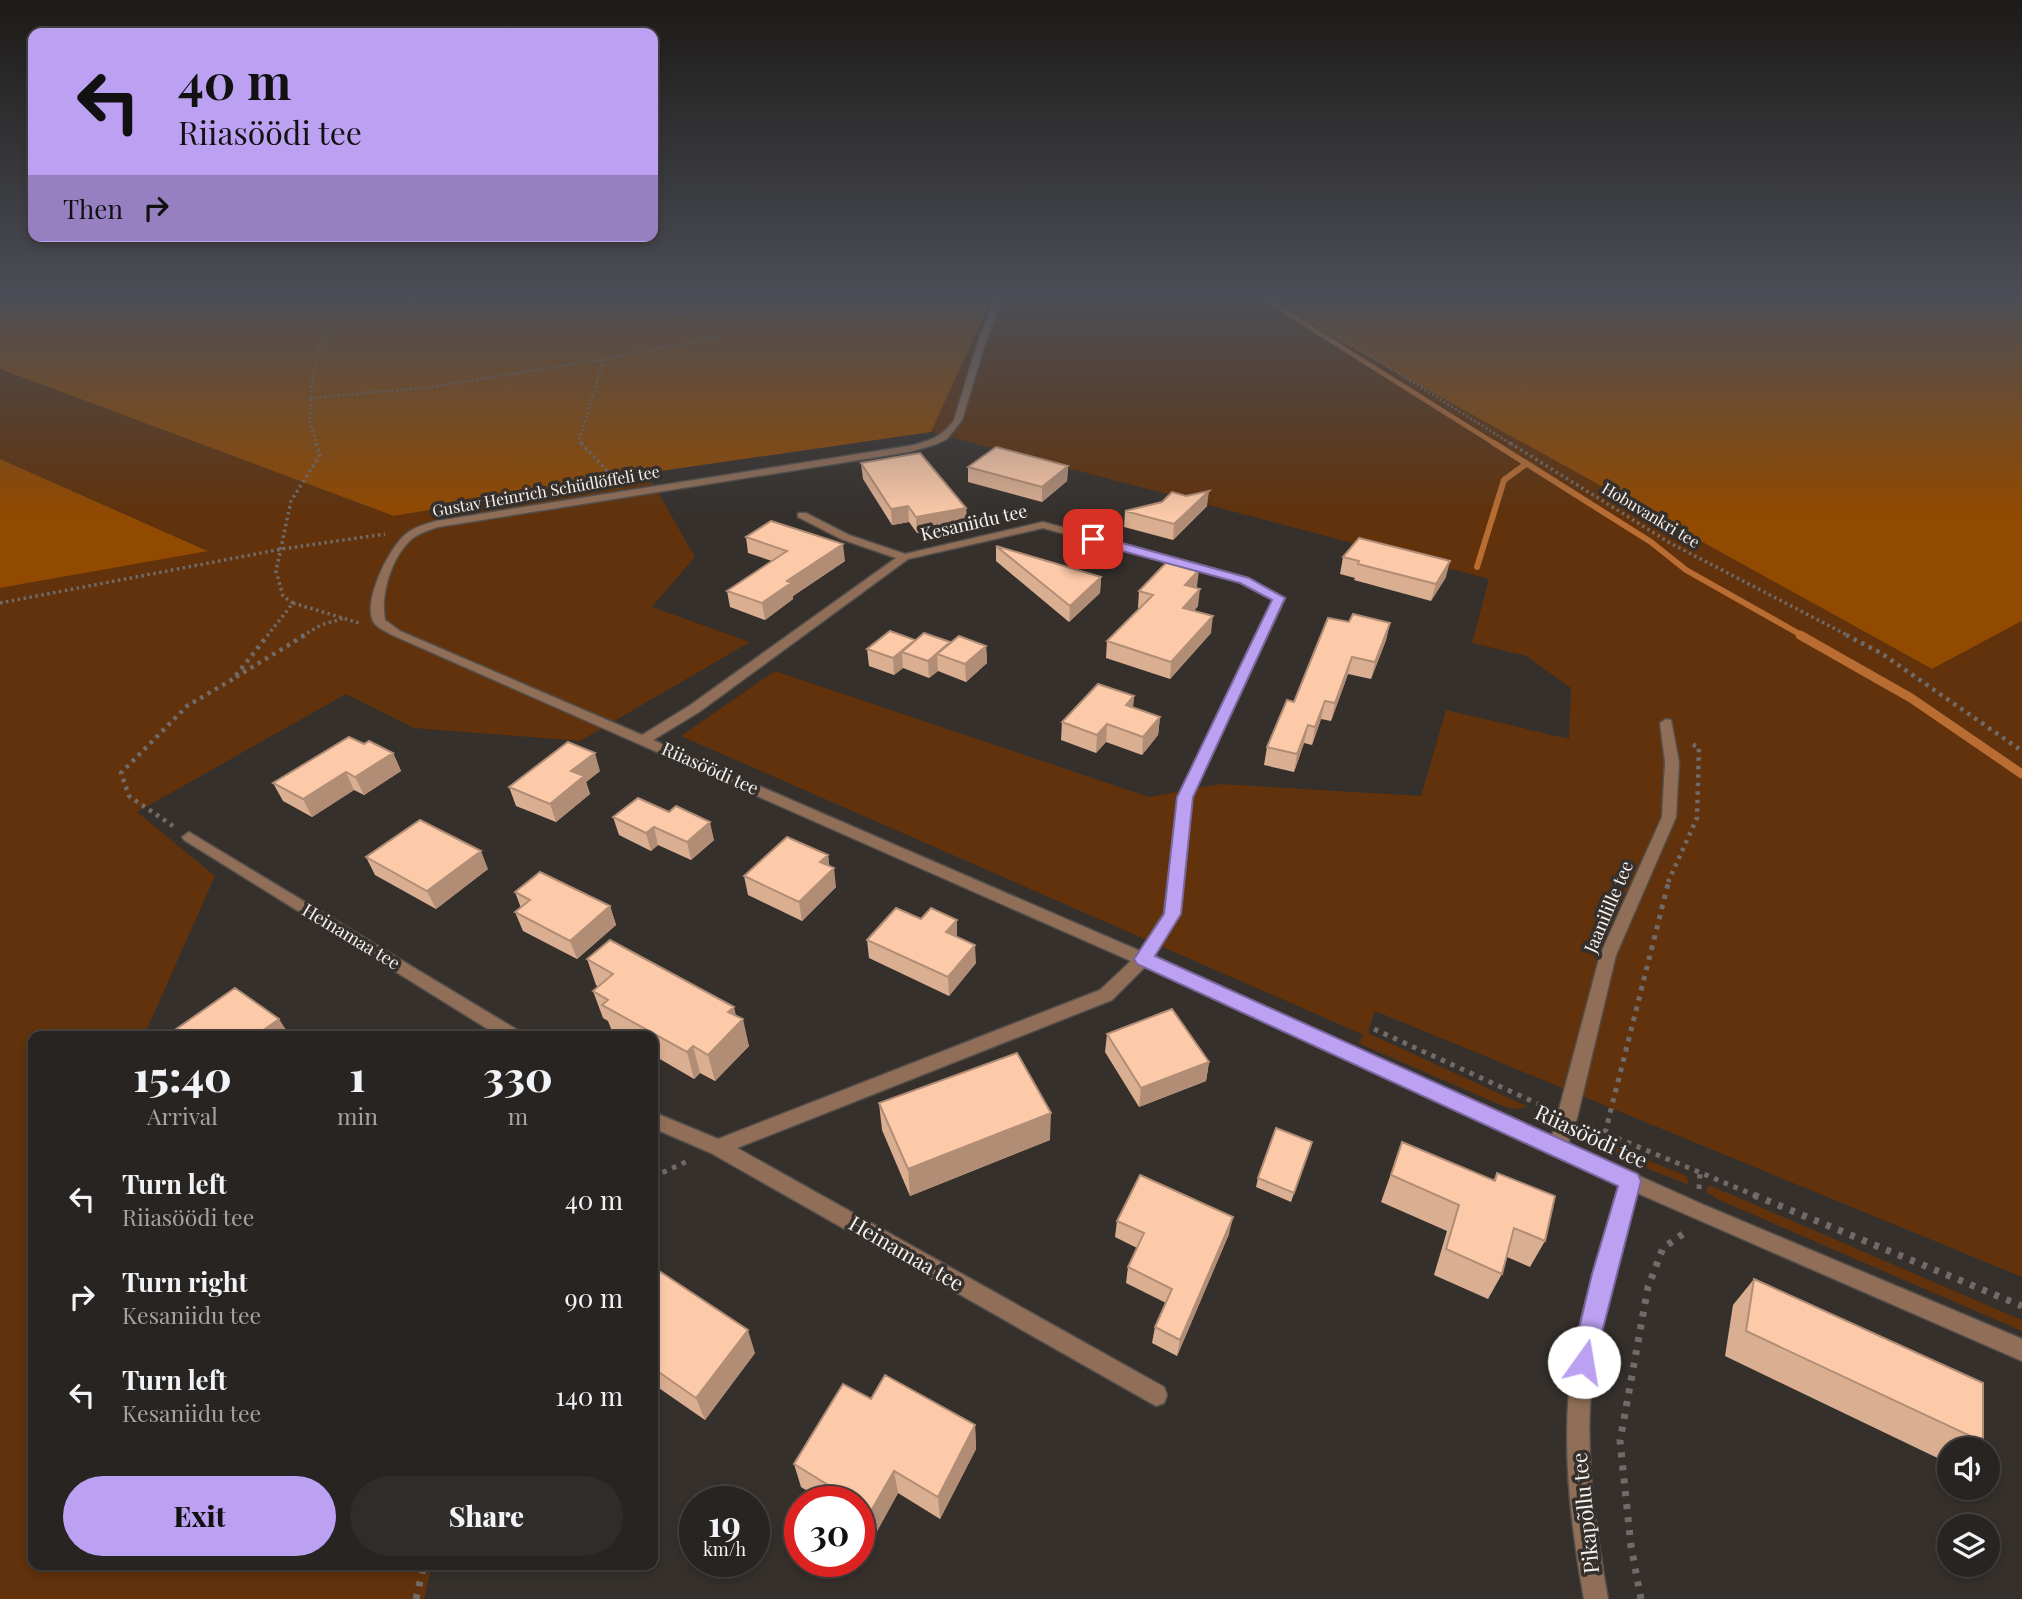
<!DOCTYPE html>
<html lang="en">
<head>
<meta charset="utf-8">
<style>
  body { margin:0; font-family:"Playfair Display",serif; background:#302c2a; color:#f1f3f6; height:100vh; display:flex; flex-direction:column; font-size:26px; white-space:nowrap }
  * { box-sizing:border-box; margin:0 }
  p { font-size:23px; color:#a5a4a5 }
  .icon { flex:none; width:38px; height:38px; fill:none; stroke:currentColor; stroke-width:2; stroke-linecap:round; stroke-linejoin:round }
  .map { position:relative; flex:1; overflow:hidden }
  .sheet { position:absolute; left:28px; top:1031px; width:630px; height:539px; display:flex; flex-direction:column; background:#282421; border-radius:14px; box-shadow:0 4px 10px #0003,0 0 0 2px #44413f }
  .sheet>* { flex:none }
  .guide { position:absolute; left:28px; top:28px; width:630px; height:214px; border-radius:14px; box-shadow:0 4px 10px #0003,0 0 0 2px #44413f; background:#bca0f2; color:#111; overflow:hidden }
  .fabs { position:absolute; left:1937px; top:1437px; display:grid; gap:14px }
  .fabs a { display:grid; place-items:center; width:63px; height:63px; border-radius:50%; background:#282421; box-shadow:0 4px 10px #0003,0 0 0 2px #44413f; font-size:35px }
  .speed { position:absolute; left:679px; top:1486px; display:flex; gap:14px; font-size:35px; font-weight:700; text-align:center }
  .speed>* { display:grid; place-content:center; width:91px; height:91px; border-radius:50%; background:#282421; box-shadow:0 4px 10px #0003,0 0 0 2px #44413f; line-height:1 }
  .speed small { font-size:18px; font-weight:400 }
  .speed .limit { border:10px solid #d22; background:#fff; color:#111 }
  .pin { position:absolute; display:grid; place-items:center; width:60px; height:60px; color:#fff; margin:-30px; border-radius:14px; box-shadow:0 4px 10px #0006 }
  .me { position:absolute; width:77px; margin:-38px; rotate:13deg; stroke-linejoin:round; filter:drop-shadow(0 0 5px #0008) }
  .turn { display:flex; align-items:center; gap:24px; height:147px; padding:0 35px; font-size:32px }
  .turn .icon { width:91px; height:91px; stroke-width:2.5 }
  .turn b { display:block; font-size:49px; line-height:60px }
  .then { display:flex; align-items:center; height:66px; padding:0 35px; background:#0003; gap:14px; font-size:26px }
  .eta { display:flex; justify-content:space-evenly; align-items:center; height:119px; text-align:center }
  .eta b { font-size:42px; font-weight:800; line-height:49px }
  .primary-button { display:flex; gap:14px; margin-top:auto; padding:14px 35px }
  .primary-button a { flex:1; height:80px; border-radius:42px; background:#bca0f2; color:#111; font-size:28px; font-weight:800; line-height:80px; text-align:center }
  .primary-button a+a { background:#302c2a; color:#f1f3f6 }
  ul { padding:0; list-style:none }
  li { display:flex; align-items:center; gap:21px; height:98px; padding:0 35px }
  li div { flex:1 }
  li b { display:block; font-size:26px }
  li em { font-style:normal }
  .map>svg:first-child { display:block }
  .green { fill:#61320b }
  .forest { fill:#924900 }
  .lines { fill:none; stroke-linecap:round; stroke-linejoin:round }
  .stream-far2 { stroke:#b96d32; stroke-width:5 }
  .stream-far1 { stroke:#b96d32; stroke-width:6 }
  .stream { stroke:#b96d32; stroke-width:9 }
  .street-casing { stroke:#544f4b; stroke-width:3 }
  .path-far4 { stroke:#706b68; stroke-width:2.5; stroke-dasharray:2 2.5; stroke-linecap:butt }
  .path-far3 { stroke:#706b68; stroke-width:3.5; stroke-dasharray:2.5 3.5; stroke-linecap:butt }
  .path-far2 { stroke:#706b68; stroke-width:4.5; stroke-dasharray:3.5 5; stroke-linecap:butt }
  .path-far1 { stroke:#706b68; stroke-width:5; stroke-dasharray:4.5 6; stroke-linecap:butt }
  .path { stroke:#706b68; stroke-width:7; stroke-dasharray:5 8; stroke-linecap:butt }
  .street { fill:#906e57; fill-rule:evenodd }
  .wall { fill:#daae91 }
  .shaded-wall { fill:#b18d76 }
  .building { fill:#fdcaa9; stroke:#b18d76; stroke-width:2 }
  .route { fill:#bca0f2; stroke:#7a689d; stroke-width:2 }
  .labels { text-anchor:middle; stroke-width:7; stroke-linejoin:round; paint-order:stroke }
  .far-street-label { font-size:16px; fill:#f5f1ef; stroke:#35302c }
  .street-label { font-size:18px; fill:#f5f1ef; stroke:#35302c }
  .near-street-label { font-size:21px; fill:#f5f1ef; stroke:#35302c }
</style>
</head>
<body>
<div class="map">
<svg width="2022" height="1599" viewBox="0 0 2022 1599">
  <rect width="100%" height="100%" fill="#35302c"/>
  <path class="green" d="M994 294H1254L1932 669 2022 621V1277L1375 1011 1368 1033 1528 1107 1515 1109 1505 1107 1358 1043 1364 1035 681 736 775 671 1149 797 1221 784 1421 796 1446 710 1569 739 1571 688 1526 656 1472 643 1489 579 931 432Z
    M0 369 394 516 647 473 695 557 652 607 750 642 580 741 414 728 346 694 137 812 215 876 144 1036H33V1564L432 1565 424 1599H0V588L207 550 0 459Z
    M1601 1141 1687 1176 1689 1185 1628 1161Z
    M1709 1185 2022 1320V1331L1719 1200 1706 1192Z"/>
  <path class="forest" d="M0 294H994L931 432 647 473 394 516 0 369Z
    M1254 294H2022V621L1932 669Z
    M0 459 208 551 0 588Z"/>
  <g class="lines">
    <path class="stream-far2" d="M1257 294 1497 445"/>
    <path class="stream-far1" d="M1494 443 1651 542 1686 570 1803 636
      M1477 567 1504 480 1526 464"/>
    <path class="stream" d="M1800 635 1911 698 2022 774"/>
    <defs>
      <path id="street" d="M996 294H1004L986 341 962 420 947 439 934 445 909 452 438 527C429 530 420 533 413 538 392 555 380 594 385 620L400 631 642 735 689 706 896 558 841 539 798 517V513H806L849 535 905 554 1043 522 1248 578 1285 598 1192 797 1180 914 1153 957 1552 1136 1600 955 1662 817 1665 762 1660 723 1666 719 1671 720 1679 762 1676 817 1616 955 1577 1118 1568 1144 1704 1205 2022 1339V1361L1637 1193C1618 1258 1597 1324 1591 1391 1585 1461 1596 1531 1608 1599H1584C1572 1531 1563 1461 1569 1392 1576 1321 1599 1253 1620 1185L1145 967 1112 1000 737 1148 1164 1387 1167 1395 1164 1403 1156 1406 711 1153 653 1128V1112L718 1139 1100 990 1131 961 392 635C387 632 378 628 374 623 361 603 390 546 406 534 414 527 426 524 436 521L909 446C927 442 943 437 954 420L978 341ZM1043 528 1240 582 1273 599 1178 797 1164 913 1140 951 653 740 699 712 908 559Z
        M189 832 519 1031 522 1036H499L184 840 182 837Z"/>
    </defs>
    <use href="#street" class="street-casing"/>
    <path class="path-far4" d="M1272 294 1513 445
      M345 296 600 312 651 310 712 318 742 315 837 294
      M604 359 719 337 712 318
      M311 398 432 387 604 359 579 441 583 445
      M317 445 310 422 311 386 324 326 346 294"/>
    <path class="path-far3" d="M581 443 614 478
      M1510 443 1670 543 1849 636
      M0 603 282 549 385 534
      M293 603 359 623
      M267 636 293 603 283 596 276 571 291 501 320 455 316 443
      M302 636 321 625 345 618"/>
    <path class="path-far2" d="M1846 635 1881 653 2022 751
      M236 677 305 635
      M173 826 129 796 121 773 187 706 233 679 268 635
      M1668 882 1697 818 1699 747 1688 743"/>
    <path class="path-far1" d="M1374 1029 1545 1107
      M1588 1126 1759 1197
      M1605 1133 1669 880
      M653 1177 690 1160
      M1699 1189 1700 1172"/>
    <path class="path" d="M1754 1195 2022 1306
      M416 1599 424 1564
      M1641 1599 1631 1546 1620 1441 1648 1287 1663 1248 1687 1231"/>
    <use href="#street" class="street"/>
  </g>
  <path class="wall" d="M861 463 966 508 967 524 917 533 909 522 892 525 863 479Z
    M1068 466 1067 481 1042 502 968 482V467Z
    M1207 506 1173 540 1124 527 1125 511Z
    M746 537 845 561 793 596V599L765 620 730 607 727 591 772 561 748 553Z
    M996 546 1101 577 1100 593 1069 622 996 561Z
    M1343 557 1446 577 1431 601 1354 580 1355 578 1340 574Z
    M1197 586 1196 588 1198 606 1194 611 1211 633 1170 679 1106 658 1107 641 1140 609 1138 608 1139 591Z
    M1349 622 1390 623 1386 640 1371 679 1348 674 1331 721 1321 719 1312 745 1304 743 1294 772 1264 765 1267 747 1294 702Z
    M915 640 986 646 987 663 966 682 938 671 929 678 903 668 894 675 869 666 867 649Z
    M1134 696 1133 707 1160 717 1158 735 1142 755 1106 742 1096 753 1061 740 1062 722Z
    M364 744 393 753 401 771 364 795 354 790 312 817 283 801 273 783Z
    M600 771 586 782 590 794 556 822 516 806 509 787Z
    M669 812 714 840 691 860 658 845 651 851 619 835 613 817Z
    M828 855 829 866 836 887 802 921 748 895 744 876Z
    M366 857 488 869 436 909 375 875Z
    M515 892 610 906 616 925 577 959 523 931 515 912 521 908Z
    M921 919 957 920V937L976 963 949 996 869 958 867 940Z
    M587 959 736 1015 749 1046 715 1081 700 1073 694 1079 653 1055V1036H620L612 1031 608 1021 603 1018 593 991 598 987 596 985Z
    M1107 1034 1209 1062 1206 1081 1139 1107 1105 1052Z
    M879 1103 1050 1140 910 1196 882 1130Z
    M1312 1142 1291 1202 1256 1187 1258 1178Z
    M1402 1142 1493 1181 1497 1173 1545 1241 1530 1267 1507 1257 1502 1274 1488 1299 1434 1275 1447 1231 1381 1202Z
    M1117 1221 1229 1234 1177 1356 1152 1343 1155 1327 1166 1303 1126 1283 1128 1267 1137 1248 1115 1237Z
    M653 1267 755 1353 705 1420 653 1384Z
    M1754 1279 1983 1442 1974 1449H1950V1464L1725 1356 1733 1305Z
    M871 1399 975 1425 976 1449 940 1519 898 1493 876 1533 859 1522V1502H825L801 1487 794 1464Z"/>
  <path class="shaded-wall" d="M1068 466 1067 481 1042 502V487Z
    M1209 491 1207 506 1173 540 1174 524Z
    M908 506 909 522 892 525 891 509Z
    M966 508 967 524 917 533 916 517Z
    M843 544 845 561 793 596V599L765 620 762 603 787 581Z
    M1450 561 1446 577 1431 601 1436 584Z
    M1199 570 1197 586 1183 602 1185 585Z
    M1101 577 1100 593 1069 622 1070 606Z
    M1200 589 1198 606 1181 625 1183 608Z
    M1213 616 1211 633 1170 679 1171 662Z
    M1390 623 1386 640 1371 679 1375 662Z
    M915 640 902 652 903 668 894 675 893 658Z
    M950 642 937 654 938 671 929 678 928 661Z
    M986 646 987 663 966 682 965 664Z
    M1352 657 1348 674 1331 721 1335 703Z
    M1134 696 1132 713 1126 705Z
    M1325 701 1321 719 1312 745 1315 727Z
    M1160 717 1158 735 1142 755 1143 737Z
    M1107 724 1106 742 1096 753 1097 735Z
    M1308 725 1304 743 1294 772 1297 754Z
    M393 753 401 771 364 795 355 777Z
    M595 753 600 771 586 782 590 794 556 822 550 804 571 771Z
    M346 772 354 790 312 817 303 799Z
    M710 822 714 840 691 860 687 842Z
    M654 827 658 845 651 851 646 833Z
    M481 851 488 869 436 909 427 891Z
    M828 855 830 872 834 868 836 887 802 921 799 902 820 862Z
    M610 906 616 925 577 959 570 941Z
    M957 920V938L946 932Z
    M975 945 976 963 949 996 948 977Z
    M734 1007 738 1024 743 1019 749 1046 715 1081 708 1055 728 1012Z
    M279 1019 290 1036H255Z
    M693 1046 700 1073 694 1079 687 1052Z
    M1209 1062 1206 1081 1139 1107 1141 1088Z
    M1051 1113 1050 1140 910 1196 908 1169Z
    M1233 1217 1229 1234 1177 1356 1180 1340Z
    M748 1330 755 1353 705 1420 696 1398Z
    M975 1425 976 1449 940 1519 938 1497Z
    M894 1471 898 1493 876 1533 871 1511Z"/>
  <path class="building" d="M996 447 1068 466 1042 487 968 467Z
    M920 453 966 508 916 517 908 506 891 509 861 463Z
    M1209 491 1174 524 1125 511 1162 502 1172 492 1186 496Z
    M771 521 843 544 787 581 791 583 762 603 727 591 787 551 746 537Z
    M1359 538 1450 561 1436 584 1358 564 1359 561 1343 557Z
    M996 546 1101 577 1070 606Z
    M1168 561 1199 570 1185 585 1200 589 1183 608 1213 616 1171 662 1107 641 1153 595 1139 591Z
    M1353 614 1390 623 1375 662 1352 657 1335 703 1325 701 1315 727 1308 725 1297 754 1267 747 1287 700 1294 702 1328 618 1349 622Z
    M890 631 915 640 893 658 867 649Z
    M924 633 950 642 928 661 902 652Z
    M959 636 986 646 965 664 937 654Z
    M1098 684 1134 696 1126 705 1160 717 1143 737 1107 724 1097 735 1062 722Z
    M349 737 364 744 369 741 393 753 355 777 346 772 303 799 273 783Z
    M568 742 595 753 571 771 584 776 550 804 509 787Z
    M638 798 669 812 676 806 710 822 687 842 654 827 646 833 613 817Z
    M420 820 481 851 427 891 366 857Z
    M787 837 828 855 820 862 834 868 799 902 744 876Z
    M540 872 610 906 570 941 515 912 530 900 515 892Z
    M896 908 921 919 931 908 957 920 946 932 975 945 948 977 867 940Z
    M610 940 734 1007 728 1012 743 1019 708 1055 693 1046 687 1052 602 1005 608 1000 593 991 613 974 587 959Z
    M235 988 279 1019 255 1036H176L172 1032Z
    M1172 1009 1209 1062 1141 1088 1107 1034Z
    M1017 1053 1051 1113 908 1169 879 1103Z
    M1276 1128 1312 1142 1294 1193 1258 1178Z
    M1402 1142 1495 1181 1497 1173 1555 1196 1545 1241 1514 1228 1502 1274 1446 1249 1459 1205 1391 1175Z
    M1140 1175 1233 1217 1180 1340 1155 1327 1172 1289 1128 1267 1144 1233 1117 1221Z
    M653 1267 748 1330 696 1398 653 1368Z
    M1754 1279 1983 1383V1442L1746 1331Z
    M885 1375 975 1425 938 1497 894 1471 871 1511 859 1504V1502H856L794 1464 843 1384 871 1399Z"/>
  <linearGradient id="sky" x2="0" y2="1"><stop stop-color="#1d1a18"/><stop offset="0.57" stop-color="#4b4e56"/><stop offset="1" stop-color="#4b4e56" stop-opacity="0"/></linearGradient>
  <rect width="2022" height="518" fill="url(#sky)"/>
  <path class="route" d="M1093 535 1249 578 1285 598 1193 797 1181 914 1155 956 1638 1174 1641 1181 1592 1371 1584 1375 1575 1371 1571 1362 1592 1274 1618 1186 1137 964 1134 959 1164 914 1177 797 1272 600 1240 583 1089 542 1087 539Z"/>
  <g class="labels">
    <g class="far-street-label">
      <text transform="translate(546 491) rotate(-10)" y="6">Gustav Heinrich Schüdlöffeli tee</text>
      <text transform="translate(1651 515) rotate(31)" y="6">Hobuvankri tee</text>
    </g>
    <g class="street-label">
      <text transform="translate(974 523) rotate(-13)" y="6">Kesaniidu tee</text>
      <text transform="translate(710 769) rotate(24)" y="6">Riiasöödi tee</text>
      <text transform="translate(1609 907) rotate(-67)" y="6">Jaanilille tee</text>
      <text transform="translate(351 937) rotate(31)" y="6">Heinamaa tee</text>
    </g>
    <g class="near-street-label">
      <text transform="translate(1591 1137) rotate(25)" y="7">Riiasöödi tee</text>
      <text transform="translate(906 1254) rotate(30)" y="7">Heinamaa tee</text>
      <text transform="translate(1586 1513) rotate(-96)" y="7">Pikapõllu tee</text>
    </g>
  </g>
</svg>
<div class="fabs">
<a><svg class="icon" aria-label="sound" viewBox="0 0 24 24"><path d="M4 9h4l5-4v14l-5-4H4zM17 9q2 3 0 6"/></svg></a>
<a><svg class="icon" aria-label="layers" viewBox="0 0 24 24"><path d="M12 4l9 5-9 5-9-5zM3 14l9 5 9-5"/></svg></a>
</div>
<div class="speed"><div>19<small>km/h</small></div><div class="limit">30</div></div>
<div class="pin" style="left:1093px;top:539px;background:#d93025"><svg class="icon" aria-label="arrive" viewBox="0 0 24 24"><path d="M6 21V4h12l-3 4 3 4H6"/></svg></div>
<svg class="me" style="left:1584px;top:1362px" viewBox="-20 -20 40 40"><circle r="19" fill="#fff"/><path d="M0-13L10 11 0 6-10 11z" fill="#bca0f2"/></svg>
<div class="guide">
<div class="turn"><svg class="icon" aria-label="left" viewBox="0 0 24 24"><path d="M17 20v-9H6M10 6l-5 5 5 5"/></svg><div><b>40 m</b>Riiasöödi tee</div></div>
<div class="then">Then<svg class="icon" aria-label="right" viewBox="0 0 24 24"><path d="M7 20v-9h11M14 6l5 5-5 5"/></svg></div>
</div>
<section class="sheet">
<div class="eta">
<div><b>15:40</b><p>Arrival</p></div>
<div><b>1</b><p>min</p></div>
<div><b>330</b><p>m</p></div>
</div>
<ul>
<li><svg class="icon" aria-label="left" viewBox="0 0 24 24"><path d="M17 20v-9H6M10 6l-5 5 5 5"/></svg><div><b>Turn left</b><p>Riiasöödi tee</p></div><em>40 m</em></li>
<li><svg class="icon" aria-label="right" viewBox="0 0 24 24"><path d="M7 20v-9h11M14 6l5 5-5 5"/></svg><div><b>Turn right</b><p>Kesaniidu tee</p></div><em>90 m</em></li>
<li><svg class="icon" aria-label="left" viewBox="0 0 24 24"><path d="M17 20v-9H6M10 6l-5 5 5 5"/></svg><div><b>Turn left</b><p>Kesaniidu tee</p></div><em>140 m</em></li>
</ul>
<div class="primary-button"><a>Exit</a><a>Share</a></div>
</section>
</div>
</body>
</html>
